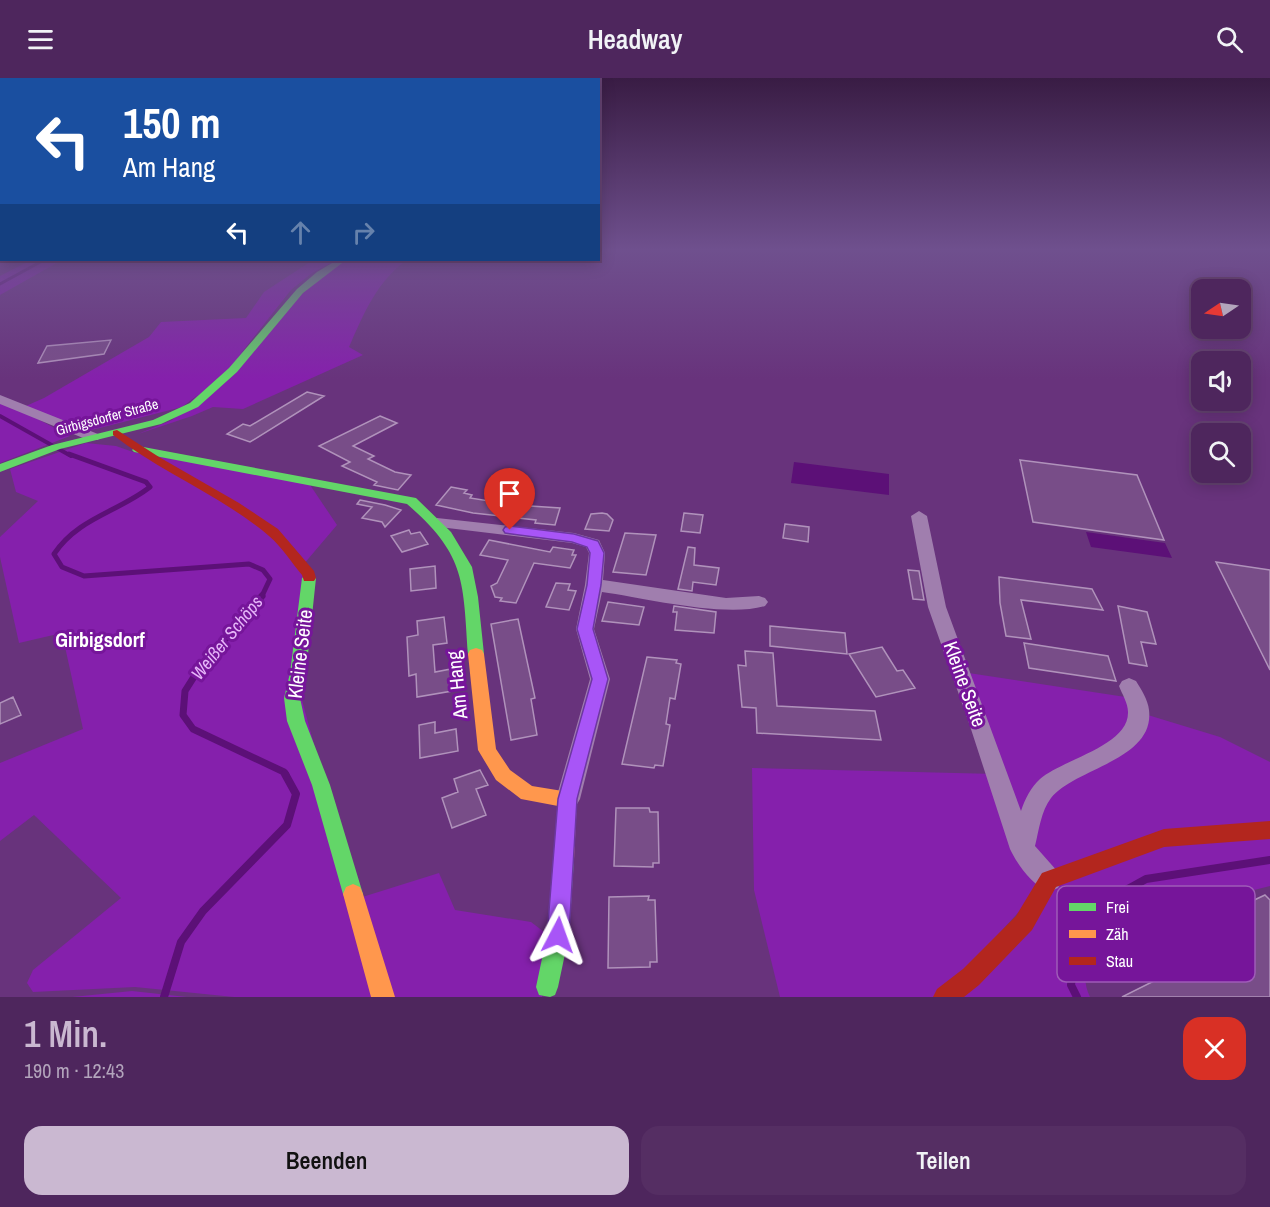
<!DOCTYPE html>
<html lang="de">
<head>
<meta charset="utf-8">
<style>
  body { margin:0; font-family:"Archivo Narrow",sans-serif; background:#552e63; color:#f1f3f6; height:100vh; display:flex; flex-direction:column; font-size:22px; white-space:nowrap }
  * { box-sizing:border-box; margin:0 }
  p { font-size:20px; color:#b3a5bc }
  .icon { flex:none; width:33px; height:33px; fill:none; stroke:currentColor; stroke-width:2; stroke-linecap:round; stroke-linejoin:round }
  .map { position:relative; height:919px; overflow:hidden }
  .side { display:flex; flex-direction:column; background:#4e265d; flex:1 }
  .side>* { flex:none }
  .banner { position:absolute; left:0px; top:0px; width:600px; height:183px; box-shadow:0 3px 15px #0003,0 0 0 2px #654372; background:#1a4fa0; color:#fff; overflow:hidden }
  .needle { width:39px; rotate:257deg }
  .tools { position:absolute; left:1191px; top:201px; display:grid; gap:12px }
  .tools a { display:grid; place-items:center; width:60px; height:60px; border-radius:12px; background:#4e265d; box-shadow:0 3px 15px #0003,0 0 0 2px #654372; font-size:30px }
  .pin { position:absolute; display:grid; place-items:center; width:51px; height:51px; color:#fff; margin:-62px -26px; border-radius:50% 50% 50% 0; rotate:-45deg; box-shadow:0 0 6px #0007 }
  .pin .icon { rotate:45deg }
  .me { position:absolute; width:66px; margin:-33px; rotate:4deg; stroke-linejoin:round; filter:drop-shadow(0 0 4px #0008) }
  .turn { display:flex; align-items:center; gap:21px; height:126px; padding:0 24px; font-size:27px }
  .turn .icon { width:78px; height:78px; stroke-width:2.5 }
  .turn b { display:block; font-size:42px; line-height:51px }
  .lanes { display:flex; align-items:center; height:57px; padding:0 24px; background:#0003; justify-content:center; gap:30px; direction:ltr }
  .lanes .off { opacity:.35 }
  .round { display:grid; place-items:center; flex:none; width:63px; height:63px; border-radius:18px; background:#552e63 }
  .overview { display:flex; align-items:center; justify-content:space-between; height:102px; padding:0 24px }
  h1 { font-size:36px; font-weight:600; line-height:45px; color:#cab8d1 }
  .button { display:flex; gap:12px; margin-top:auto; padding:12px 24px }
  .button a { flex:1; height:69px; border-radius:18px; background:#cab8d1; color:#111; font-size:24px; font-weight:600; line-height:69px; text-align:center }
  .button a+a { background:#552e63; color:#f1f3f6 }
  header { display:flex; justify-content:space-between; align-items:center; height:78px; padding:0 24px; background:#4e265d; font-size:27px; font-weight:600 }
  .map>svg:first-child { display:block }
  .green { fill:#8520ac }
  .water { fill:#5c1077 }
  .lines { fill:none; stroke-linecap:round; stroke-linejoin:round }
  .stream-far4 { stroke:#5c1077; stroke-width:3 }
  .stream-far3 { stroke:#5c1077; stroke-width:4 }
  .stream-far2 { stroke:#5c1077; stroke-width:5 }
  .stream-far1 { stroke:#5c1077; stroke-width:7 }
  .stream { stroke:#5c1077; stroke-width:8 }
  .building { fill:#784d88; stroke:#b092bb; stroke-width:1.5 }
  .street { fill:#a07eae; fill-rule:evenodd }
  .fast { fill:#63d668; fill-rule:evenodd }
  .slow { fill:#ff974d; fill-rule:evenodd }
  .jam { fill:#b3261e; fill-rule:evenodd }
  .route { fill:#a855f7; stroke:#6d37a1; stroke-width:1.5 }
  .labels { text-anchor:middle; stroke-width:6; stroke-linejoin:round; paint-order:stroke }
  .far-street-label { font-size:14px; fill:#fff; stroke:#76159a }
  .water-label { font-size:18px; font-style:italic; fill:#e6b6f9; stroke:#76159a }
  .quarter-label { font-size:20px; font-weight:bold; fill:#fff; stroke:#76159a }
  .near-street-label { font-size:20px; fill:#fff; stroke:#76159a }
  .key { fill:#76159a; stroke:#9f5bb8; stroke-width:1.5 }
  .key-label { font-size:16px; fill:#fff }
</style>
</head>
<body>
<header><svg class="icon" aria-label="menu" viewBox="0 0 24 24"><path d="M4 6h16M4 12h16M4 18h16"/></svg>Headway<svg class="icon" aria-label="search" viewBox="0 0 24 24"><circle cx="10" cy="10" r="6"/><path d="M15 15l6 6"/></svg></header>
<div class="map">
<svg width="1270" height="919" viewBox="0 0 1270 919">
  <rect width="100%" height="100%" fill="#68337c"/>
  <path class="green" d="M31 182H62L0 217V198Z
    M313 182H336L312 195 291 212 242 274 207 310 182 329 76 356 26 335 70 358 0 385V321L19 331 44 320 149 259 161 244 246 240 264 214Z
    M346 182H407C377 203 364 235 349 269L363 277 243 331 213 329 192 338 138 356 172 342 326 193Z
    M86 365 116 368 133 374 308 404 337 447 303 487 272 456 308 496 295 596 382 919H234L135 909 33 914 27 905 33 892 121 820 34 737 0 763V685L83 651 62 555 19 565 0 479V459L38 423 16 414 10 391Z
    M962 594 1132 620 1138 634 1220 659 1270 684V751L1049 801Z
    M752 690 996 696 1048 802 941 919H780L754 812Z
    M1270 755V808L1167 834 1097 862C1088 881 1080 899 1090 919H949L1051 804 1165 761Z
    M439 795 455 832 531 844 552 860 542 919H385L356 821Z
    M132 913 187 919H72Z"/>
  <path class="water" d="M794 384 889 396V417L791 405Z
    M1086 454 1165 465 1172 480 1091 469Z"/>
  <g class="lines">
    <path class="stream-far4" d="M0 206 44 182"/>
    <path class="stream-far3" d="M0 338 71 378"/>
    <path class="stream-far2" d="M69 376 146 404 150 409C118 434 78 440 54 476L62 489 84 498 249 486 263 492 270 501 261 520"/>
    <path class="stream-far1" d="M262 518 197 594 185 613 183 637 193 651 284 694 286 697"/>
    <path class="stream" d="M164 919 181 864 203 833 287 747 296 716 285 696
      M1077 919 1071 907 1079 838 1146 801 1270 782"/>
  </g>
  <path class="building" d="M111 262 104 276 38 285 47 268Z
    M307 314 324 318 250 364 227 356 243 346 250 348Z
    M380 338 397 345 353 368 374 378 368 381 395 394 411 397 398 412 374 407 377 404 342 388 350 384 319 368Z
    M1020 382 1137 397 1164 462 1033 444Z
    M451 409 467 412 464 415 472 417 470 420 515 427 560 430 555 447 535 445 536 442 473 435 436 427Z
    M360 422 385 427 401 432 385 449 382 444 362 440 372 429 357 426Z
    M602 435 607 436 613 442 609 453 585 451 591 436Z
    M684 435 703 437 700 455 681 453Z
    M785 446 809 449 808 464 783 460Z
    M409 452 411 456 420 454 428 466 402 474 391 458Z
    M625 455 656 457 646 497 613 494Z
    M489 462 550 474 553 469 574 472 572 477H576L570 490 534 485 516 525 500 523 502 520 495 519 491 508 497 505 508 482 480 477Z
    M688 469 695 470 694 487 719 490 716 507 693 504 692 513 678 511Z
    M1216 484 1270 492V592Z
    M435 488 436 510 411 513 410 491Z
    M908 492 919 493 924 522 913 521Z
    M999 499 1092 511 1103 532 1021 522 1031 561 1006 558 1000 525Z
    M556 505 570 506 568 512 576 513 569 532 546 529Z
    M608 524 644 529 639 547 602 543Z
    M674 528 716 534 714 555 675 552 677 534H673Z
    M1118 528 1147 534 1156 566 1141 564 1147 588 1129 585Z
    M444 539 447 565 433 567 435 594 451 591 452 613 417 619 416 596 409 598 407 559 418 557 417 543Z
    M518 541 535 620 531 621 537 657 511 662 491 546Z
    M770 548 845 555 847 576 770 568Z
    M1024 565 1108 578 1116 603 1029 590Z
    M882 569 897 593 903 592 915 610 876 619 849 576Z
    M745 573 773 575 777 628 875 633 881 662 757 655 756 630 742 629 738 587 746 588Z
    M647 579 677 582 676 585 681 586 675 621 670 620 666 646 670 647 663 688 655 687 654 690 622 686Z
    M13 619 21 637 0 646V625Z
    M435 644V655L456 651 458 673 420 680 419 647Z
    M480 692 488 707 476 711 486 737 452 750 442 720 458 714 454 701Z
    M616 730H649L650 734H658L659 785H653V789L614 788Z
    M1265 817 1270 822V919H1122L1160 900 1139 876Z
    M649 818 648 822H655L657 884H650V889L608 890 609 819Z"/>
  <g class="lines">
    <path class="street" d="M0 317 98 356 100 359 98 362H88L0 326Z
      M919 433 927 438 946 529 1021 733C1025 721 1031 709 1040 701 1063 681 1129 668 1128 634 1128 625 1122 616 1119 608L1122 603 1129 600 1136 603C1141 611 1148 622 1149 632 1155 682 1075 690 1051 720 1041 733 1039 752 1035 768L1058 794 1062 802 1058 810 1049 814C1033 808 1017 786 1010 771L969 645 928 529 911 438Z
      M437 440 574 455 599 462 605 475 603 502 726 520 759 518 765 520 768 524 765 528C725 540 645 520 602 514L594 551 610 601 580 721 576 728 568 731 560 728 556 721 590 601 576 551 585 507 589 475 586 469 572 465 431 448 429 445Z"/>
    <path class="fast" d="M337 182H346L303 215 237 294 198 329 161 346 60 371 0 394V386L52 367 153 342 190 325 229 290 297 211 317 194Z
      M138 368 416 420 451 454 472 489 478 519 484 576 482 580 476 582 470 580 468 576C463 503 466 477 407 426L134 374 132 372 134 370Z
      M309 495 316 500 306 595 300 620 305 643 330 707 363 816 360 823 353 826 346 823 343 816 312 707 287 643 284 620 290 595 302 500Z
      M564 772 571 774 574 781 569 857 558 909 555 917 550 919 539 917 536 909 547 857 554 781 557 774Z"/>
    <path class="slow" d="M476 570 482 572 484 576 496 671 510 692 532 708 575 715 577 721 574 781 571 788 564 790 557 788 554 781 558 728 521 721 496 702 478 672 468 576 470 572Z
      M353 806 360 809 363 816 395 919H371L343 816 346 809Z"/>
    <path class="jam" d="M117 352 159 379 239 425 278 451 314 493 316 500 314 503H304L302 497C291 484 282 469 269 458 222 418 162 395 113 357V353Z
      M1270 743V761L1164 769 1056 809 1032 852 979 907 964 919H933L937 911 963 891 1016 838 1042 795 1164 751Z"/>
  </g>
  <linearGradient id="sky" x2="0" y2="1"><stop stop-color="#391c44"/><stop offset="0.57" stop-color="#6f508e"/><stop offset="1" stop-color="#6f508e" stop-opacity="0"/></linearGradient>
  <rect width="1270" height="301" fill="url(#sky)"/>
  <path class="route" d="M510 448 574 456 598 463 604 475 601 507 593 551 608 601 577 721 569 857 566 865 558 868 550 865 547 857 558 721 592 601 577 551 587 507 590 475 587 469 572 464 505 455 503 452 505 449Z"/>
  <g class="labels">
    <g class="far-street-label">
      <text transform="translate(107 339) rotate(-15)" y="5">Girbigsdorfer Straße</text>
    </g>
    <g class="water-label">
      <text transform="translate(227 560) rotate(-51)" y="6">Weißer Schöps</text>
    </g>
    <g class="quarter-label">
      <text x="100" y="569">Girbigsdorf</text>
    </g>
    <g class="near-street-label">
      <text transform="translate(300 576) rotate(-83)" y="7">Kleine Seite</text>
      <text transform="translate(965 606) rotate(70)" y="7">Kleine Seite</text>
      <text transform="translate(457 607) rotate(-96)" y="7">Am Hang</text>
    </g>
  </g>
  <rect x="1057" y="808" width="198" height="96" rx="9" class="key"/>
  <rect x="1069" y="825" width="27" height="8" fill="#63d668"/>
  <rect x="1069" y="852" width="27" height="8" fill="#ff974d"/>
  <rect x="1069" y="879" width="27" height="8" fill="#b3261e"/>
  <g class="key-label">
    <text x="1106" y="835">Frei</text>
    <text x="1106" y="862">Zäh</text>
    <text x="1106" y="889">Stau</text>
  </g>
</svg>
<div class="tools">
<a><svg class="needle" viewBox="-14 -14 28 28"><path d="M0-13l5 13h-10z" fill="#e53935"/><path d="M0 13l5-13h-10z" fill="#b3a5bc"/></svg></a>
<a><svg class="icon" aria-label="sound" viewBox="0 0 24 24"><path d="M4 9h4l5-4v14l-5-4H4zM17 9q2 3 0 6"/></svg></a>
<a><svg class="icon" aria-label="search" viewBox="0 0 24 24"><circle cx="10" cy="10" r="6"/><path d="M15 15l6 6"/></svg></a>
</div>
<div class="pin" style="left:510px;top:452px;background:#d93025"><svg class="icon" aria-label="arrive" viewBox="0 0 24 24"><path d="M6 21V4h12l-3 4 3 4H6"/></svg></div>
<svg class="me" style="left:558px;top:857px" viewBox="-20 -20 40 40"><path d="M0-17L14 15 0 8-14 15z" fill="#a855f7" stroke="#fff" stroke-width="4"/></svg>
<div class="banner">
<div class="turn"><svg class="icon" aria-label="left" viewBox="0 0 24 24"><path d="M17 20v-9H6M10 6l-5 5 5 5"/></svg><div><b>150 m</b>Am Hang</div></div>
<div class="lanes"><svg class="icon" aria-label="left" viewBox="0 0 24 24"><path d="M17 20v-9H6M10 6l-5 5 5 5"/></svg><svg class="icon off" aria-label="ahead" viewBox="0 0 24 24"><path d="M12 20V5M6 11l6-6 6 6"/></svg><svg class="icon off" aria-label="right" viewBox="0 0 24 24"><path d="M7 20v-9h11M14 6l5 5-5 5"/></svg></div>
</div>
</div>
<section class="side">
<div class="overview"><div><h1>1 Min.</h1><p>190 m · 12:43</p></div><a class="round" style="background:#d93025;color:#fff"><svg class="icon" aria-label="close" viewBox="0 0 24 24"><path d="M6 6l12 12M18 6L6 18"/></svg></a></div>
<div class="button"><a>Beenden</a><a>Teilen</a></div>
</section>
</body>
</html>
